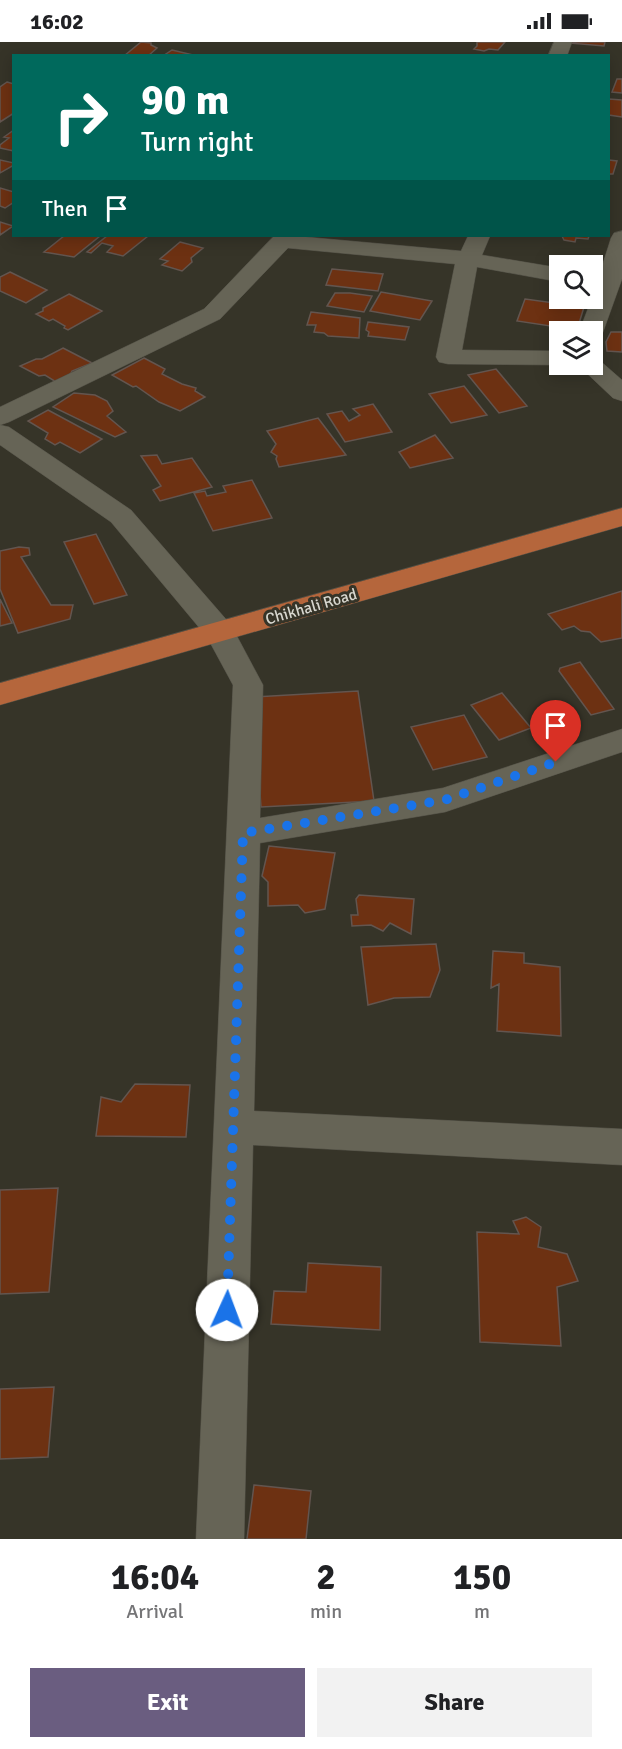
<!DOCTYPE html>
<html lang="en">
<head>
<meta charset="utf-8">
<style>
  body { margin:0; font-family:Signika,sans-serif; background:#f2f2f2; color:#202124; height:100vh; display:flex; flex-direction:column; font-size:22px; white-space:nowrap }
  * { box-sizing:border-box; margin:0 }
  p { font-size:20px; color:#757577 }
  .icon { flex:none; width:33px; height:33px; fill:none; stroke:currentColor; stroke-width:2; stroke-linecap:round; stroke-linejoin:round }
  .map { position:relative; height:1497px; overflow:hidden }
  .sheet { display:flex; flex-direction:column; background:#fff; flex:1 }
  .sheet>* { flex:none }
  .top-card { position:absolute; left:12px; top:12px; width:598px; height:183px; border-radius:0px; box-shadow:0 3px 15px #0003; background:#00695c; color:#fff; overflow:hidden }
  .controls { position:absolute; left:549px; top:213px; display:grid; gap:12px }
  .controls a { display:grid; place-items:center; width:54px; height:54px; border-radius:0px; background:#fff; box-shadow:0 3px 15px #0003; font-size:30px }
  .pin { position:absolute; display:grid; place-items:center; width:51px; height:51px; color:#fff; margin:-62px -26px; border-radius:50% 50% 50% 0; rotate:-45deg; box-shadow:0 0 6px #0007 }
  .pin .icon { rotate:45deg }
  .me { position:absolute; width:66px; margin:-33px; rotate:2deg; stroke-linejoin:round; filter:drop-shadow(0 0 4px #0008) }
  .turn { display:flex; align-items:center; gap:21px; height:126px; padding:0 30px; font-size:27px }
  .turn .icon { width:78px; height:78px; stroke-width:2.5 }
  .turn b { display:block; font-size:42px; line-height:51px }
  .then { display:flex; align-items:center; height:57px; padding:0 30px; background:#0003; gap:12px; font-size:22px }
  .eta { display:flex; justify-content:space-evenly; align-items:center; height:102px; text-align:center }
  .eta b { font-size:36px; font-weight:700; line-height:42px }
  .button { display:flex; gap:12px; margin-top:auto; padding:12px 30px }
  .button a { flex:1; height:69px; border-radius:0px; background:#6a5d80; color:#fff; font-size:24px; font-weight:700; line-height:69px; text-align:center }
  .button a+a { background:#f2f2f2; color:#202124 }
  .status { display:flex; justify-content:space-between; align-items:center; height:42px; padding:0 30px; background:#fff; direction:ltr }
  .status svg { height:16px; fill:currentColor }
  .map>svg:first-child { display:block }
  .building { fill:#6d3112; stroke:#63554f; stroke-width:1.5 }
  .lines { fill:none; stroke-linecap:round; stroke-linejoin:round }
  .minor-casing { stroke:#525046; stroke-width:1 }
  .trunk-casing { stroke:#525046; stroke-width:1 }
  .minor { fill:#666456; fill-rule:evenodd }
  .trunk { fill:#b5663c; fill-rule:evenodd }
  .route { stroke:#1a73e8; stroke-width:10; stroke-dasharray:0 18 }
  .labels { text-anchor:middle; stroke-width:6; stroke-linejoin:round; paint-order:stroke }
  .street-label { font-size:16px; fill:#d8d7cf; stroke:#363428 }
</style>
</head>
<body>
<div class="status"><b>16:02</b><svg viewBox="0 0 49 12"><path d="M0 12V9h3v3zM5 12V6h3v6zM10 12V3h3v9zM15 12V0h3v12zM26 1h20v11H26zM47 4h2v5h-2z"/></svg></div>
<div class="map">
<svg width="622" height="1497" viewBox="0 0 622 1497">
  <rect width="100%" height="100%" fill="#363428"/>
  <path class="building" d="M141 0 151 1V3L157 6 148 14H124Z
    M477 0H505L498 8 489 7 484 9 474 7 477 4Z
    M558 0H605L604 4Z
    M172 8 193 13 163 14Z
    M617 37H622V51L612 50Z
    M7 40 14 42V71L0 80V45Z
    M609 57 622 58V75L609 73Z
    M14 88V109L0 106V103L9 96 4 95Z
    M0 118 14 121V123L0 131Z
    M609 118 617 119 613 132H609Z
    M0 146 14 150V160L5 166 0 164Z
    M0 180 13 184 0 193Z
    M64 194H100L74 215 44 210Z
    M107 194H148L123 214 107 210 113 204 102 201 91 211 87 210Z
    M555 194H589L588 197 576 196 575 200 564 198 562 194Z
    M180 200 203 206 191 216 192 220 182 229 162 223 168 219 160 217Z
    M332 227 383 232 378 249 326 243Z
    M10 230 47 248 26 261 0 249V235Z
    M381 250 432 259 420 278 370 269Z
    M335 251H350L372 254 364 270 327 264Z
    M69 252 102 269 68 288 64 286 65 284 53 277 49 279 36 272 43 269V266Z
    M525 257 584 265 577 288 517 279Z
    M311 270 360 276 359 296 328 294 324 291 314 290 316 283H307Z
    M368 280 409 285 405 298 368 294 369 290 366 288Z
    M611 290H622V310L607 309 606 300Z
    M63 306 92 321 72 329 70 333 56 340 45 333 39 334 20 324 36 317H42Z
    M144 316 165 327 162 332 182 342 196 346 195 349 205 355 180 369 159 360 136 344 133 345 112 333Z
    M496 327 527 364 499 371 468 333Z
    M464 344 487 373 451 381 429 352Z
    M74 351 95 353 107 359 113 369 107 374 126 390 115 395 53 365Z
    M373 362 392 390 345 400 327 372 342 369 349 379 360 373 353 367Z
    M48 368 102 397 80 411 60 400 55 403 45 397 48 391 28 379Z
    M318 376 346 413 279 425 276 417 277 414 271 410 276 402 267 389Z
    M435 393 453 416 410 426 399 410Z
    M157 413 162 422 192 416 212 445 160 459 153 448 161 444 141 414Z
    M252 438 272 476 213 489 194 451 205 449 207 454 226 450 223 444Z
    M96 492 127 553 94 562 64 500Z
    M19 505 29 506 30 513 21 515 51 563H73L70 577 18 591 0 547V509Z
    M622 549V596L601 600 590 590 581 589 574 584 562 588 548 572Z
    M0 557 12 581 0 584Z
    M580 620 614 667 591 673 559 629 560 626Z
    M358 649 374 759 261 765 253 655Z
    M502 651 531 686 499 698 471 663Z
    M464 673 487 715 433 728 411 685Z
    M269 804 335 811 325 867 305 871 298 863 268 864V840L262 834Z
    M359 853 414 857 411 892 390 881 383 889 371 883 352 884 351 873H358L356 857Z
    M436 902 440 928 430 955 394 956 368 963 361 905Z
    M493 909 524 911V921L560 925 561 994 497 989 499 942 491 946Z
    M135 1042 190 1043 186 1095 96 1094 101 1055 121 1060Z
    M58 1146 49 1250 0 1252V1148Z
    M526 1175 541 1185 538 1205 567 1212 578 1239 557 1245 561 1304 480 1300 477 1190 519 1192 513 1179Z
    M308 1221 381 1225 380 1288 271 1282 274 1249 306 1250Z
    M54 1345 48 1415 0 1417V1347Z
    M254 1443 311 1449 306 1497H247Z"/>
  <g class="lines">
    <defs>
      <path id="minor" d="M554 0H572L567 14H548Z
        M622 189V237L603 290 600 295 592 297V290H579L592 256 611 196 614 191Z
        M274 194H295L461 209 468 194H490L482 213 560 226V240L477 225 462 308 560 309V322H564L560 323 448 322 439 320 436 315 455 222 288 206 220 277 9 380 0 383V365L204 267Z
        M592 315 598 317 622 338V359L613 356 577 322H592Z
        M0 383 9 385 131 468 231 583 263 643 260 776 443 746 622 687V710L445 770 260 801 254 1069 622 1087V1123L253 1103 244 1497H196L233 643 207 595 111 480 0 403Z"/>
      <path id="trunk" d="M622 466V484L0 663V641Z"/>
    </defs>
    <use href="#minor" class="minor-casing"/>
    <use href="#trunk" class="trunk-casing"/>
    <use href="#minor" class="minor"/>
    <use href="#trunk" class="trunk"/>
  </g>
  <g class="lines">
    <path class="route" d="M227 1268 243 791 445 758 556 720"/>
  </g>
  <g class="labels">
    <g class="street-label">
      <text transform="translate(311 564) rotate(-16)" y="6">Chikhali Road</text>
    </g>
  </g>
</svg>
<div class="controls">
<a><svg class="icon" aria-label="search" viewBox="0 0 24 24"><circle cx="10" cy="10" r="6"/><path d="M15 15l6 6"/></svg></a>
<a><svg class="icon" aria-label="layers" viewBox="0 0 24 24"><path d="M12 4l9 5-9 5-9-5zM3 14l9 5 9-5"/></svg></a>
</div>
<div class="pin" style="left:556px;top:720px;background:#d93025"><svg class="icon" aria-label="arrive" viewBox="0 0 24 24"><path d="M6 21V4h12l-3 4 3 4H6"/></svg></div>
<svg class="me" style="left:227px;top:1268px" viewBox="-20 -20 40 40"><circle r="19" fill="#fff"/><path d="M0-13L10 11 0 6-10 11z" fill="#1a73e8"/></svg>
<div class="top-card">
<div class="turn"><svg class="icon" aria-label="right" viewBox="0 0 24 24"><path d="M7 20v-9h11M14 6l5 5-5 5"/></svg><div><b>90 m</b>Turn right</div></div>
<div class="then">Then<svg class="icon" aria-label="arrive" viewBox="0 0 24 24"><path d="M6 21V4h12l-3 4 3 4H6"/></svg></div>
</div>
</div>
<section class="sheet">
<div class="eta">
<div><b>16:04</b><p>Arrival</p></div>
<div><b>2</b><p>min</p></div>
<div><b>150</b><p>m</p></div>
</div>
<div class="button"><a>Exit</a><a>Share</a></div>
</section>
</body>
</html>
